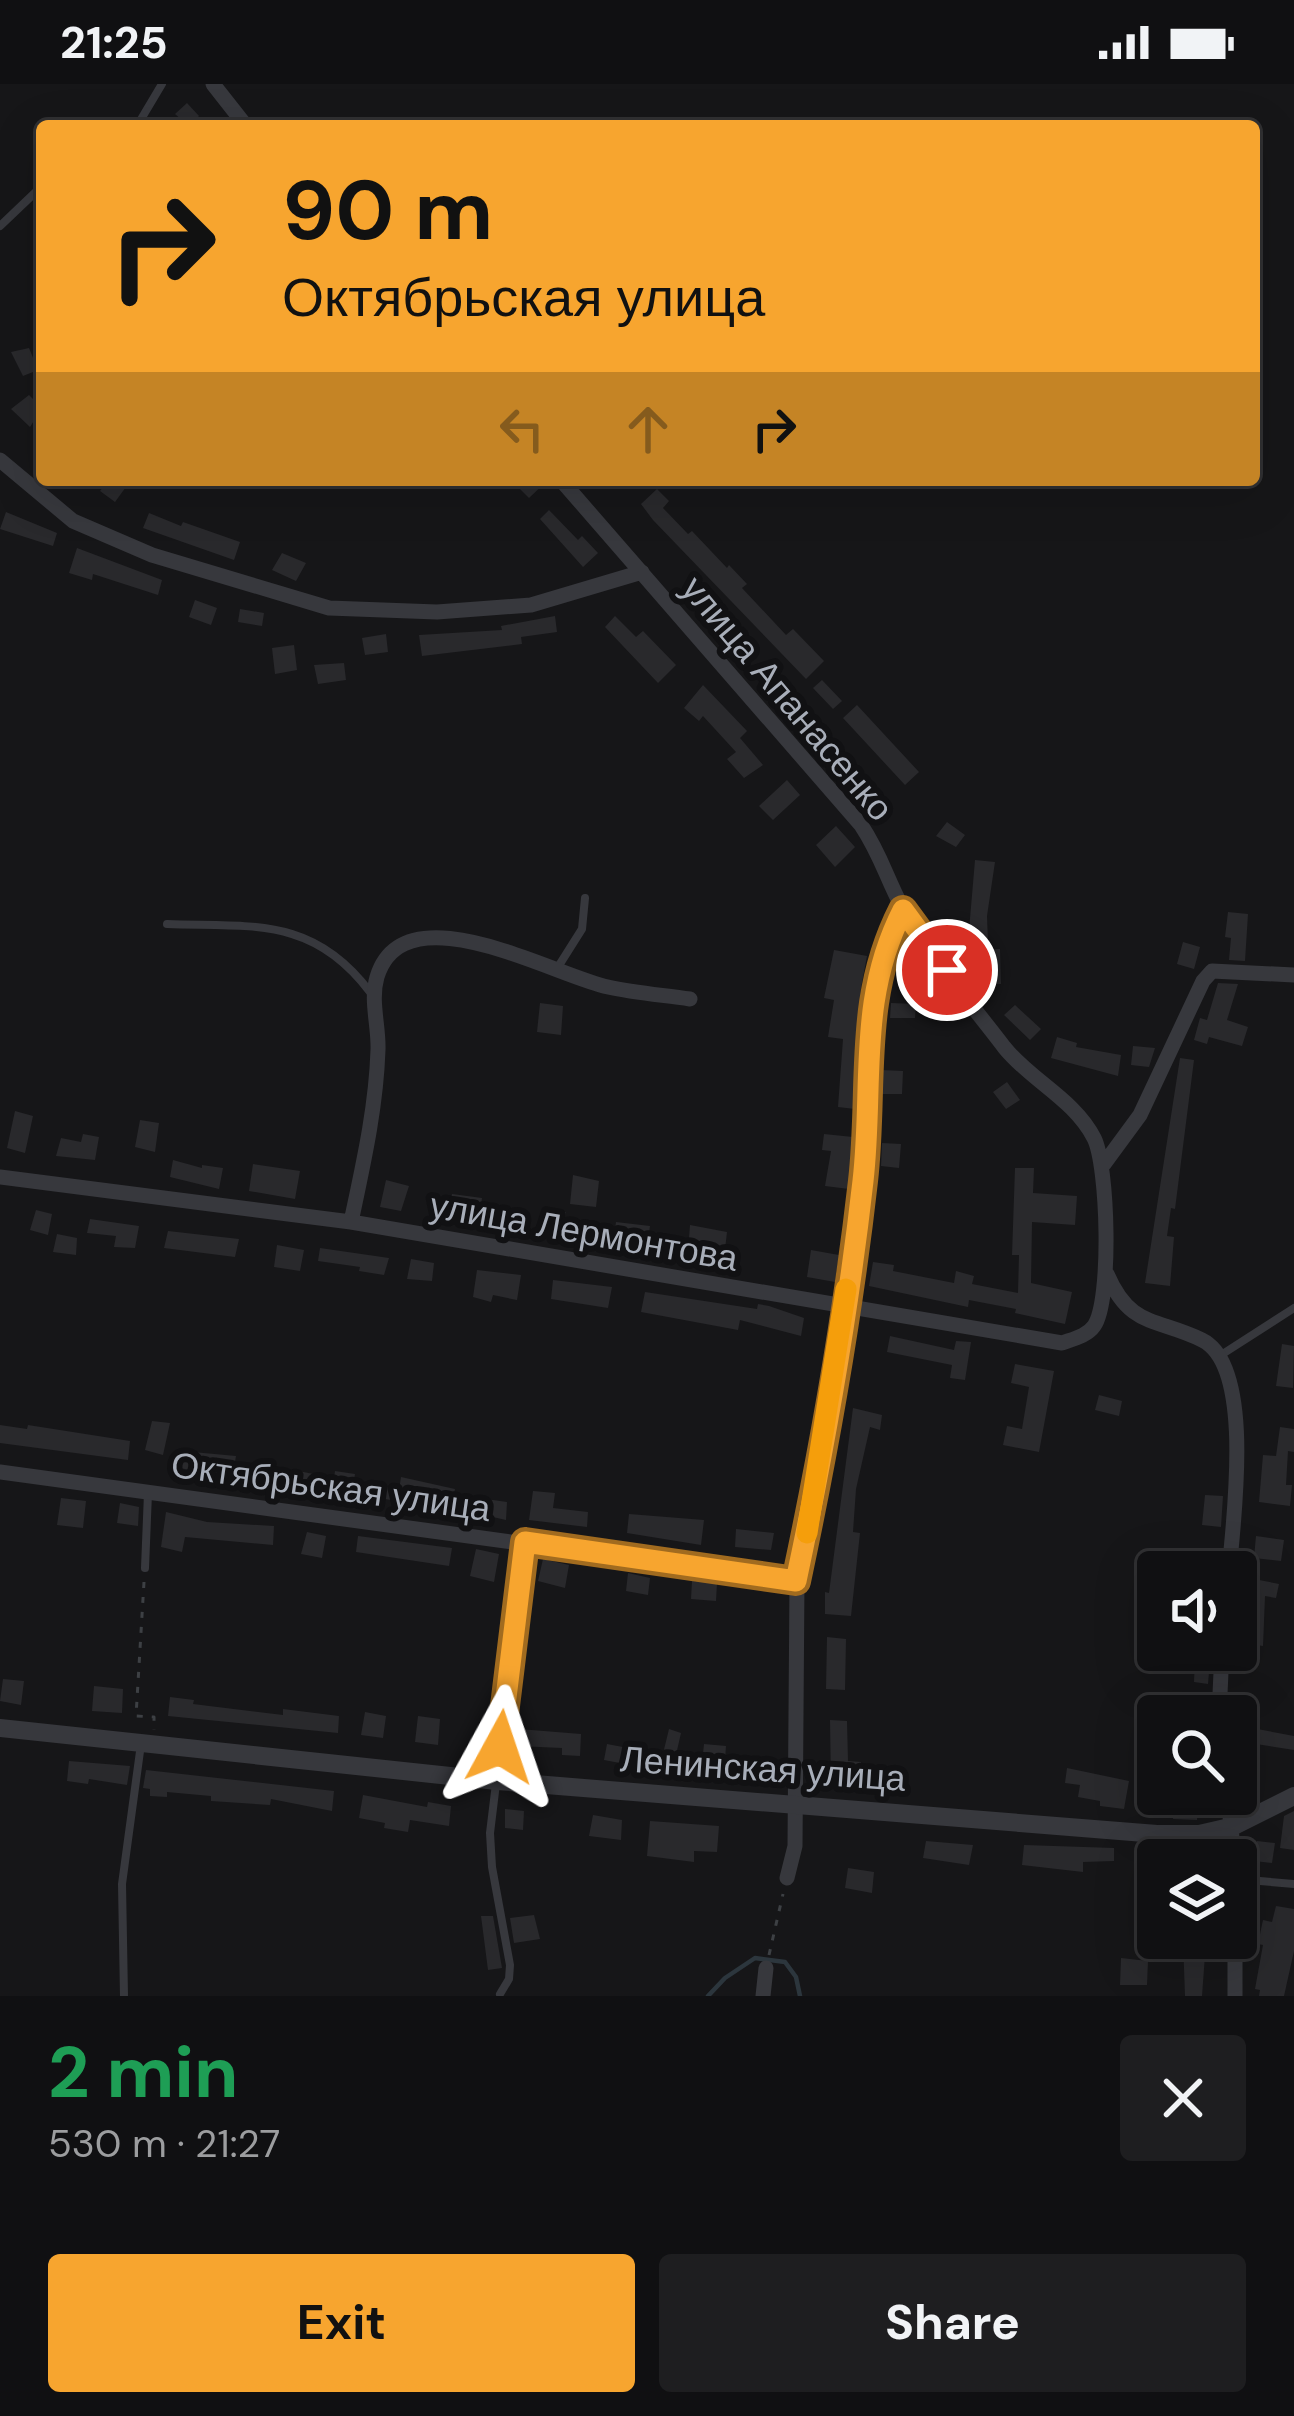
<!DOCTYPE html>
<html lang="en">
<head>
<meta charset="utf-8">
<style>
  body { margin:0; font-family:"DM Sans",sans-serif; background:#1e1e20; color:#f1f3f6; height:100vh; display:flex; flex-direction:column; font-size:45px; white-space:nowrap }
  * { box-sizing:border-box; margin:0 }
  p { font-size:39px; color:#9c9d9f }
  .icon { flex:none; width:66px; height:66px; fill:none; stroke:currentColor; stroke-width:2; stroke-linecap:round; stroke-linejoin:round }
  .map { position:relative; height:1912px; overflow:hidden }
  .sheet { display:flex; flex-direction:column; background:#101012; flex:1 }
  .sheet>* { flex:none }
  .top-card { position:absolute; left:36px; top:36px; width:1224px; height:366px; border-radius:12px; box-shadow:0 12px 48px #0002,0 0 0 3px #303032; background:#f7a52f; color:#111; overflow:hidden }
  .buttons { position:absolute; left:1137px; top:1467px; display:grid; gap:24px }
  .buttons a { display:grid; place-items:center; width:120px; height:120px; border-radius:12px; background:#101012; box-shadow:0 12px 48px #0002,0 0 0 3px #303032; font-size:60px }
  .pin { position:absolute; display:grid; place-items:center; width:102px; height:102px; color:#fff; margin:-51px; border:6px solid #fff; border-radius:50%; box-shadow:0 3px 12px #0007 }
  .me { position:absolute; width:132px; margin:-66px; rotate:5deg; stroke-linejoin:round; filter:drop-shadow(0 0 9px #0008) }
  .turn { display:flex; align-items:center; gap:42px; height:252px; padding:0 48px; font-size:54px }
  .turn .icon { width:156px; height:156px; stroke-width:2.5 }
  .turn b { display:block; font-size:84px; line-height:102px }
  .lanes { display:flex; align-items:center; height:114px; padding:0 48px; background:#0003; justify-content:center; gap:60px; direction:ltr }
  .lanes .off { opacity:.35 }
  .round { display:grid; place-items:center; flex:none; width:126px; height:126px; border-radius:12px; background:#1e1e20 }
  .summary { display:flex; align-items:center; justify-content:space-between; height:204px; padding:0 48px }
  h1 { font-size:72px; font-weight:700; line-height:90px; color:#1e9e55 }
  .button { display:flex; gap:24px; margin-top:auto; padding:24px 48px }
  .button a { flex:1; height:138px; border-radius:12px; background:#f7a52f; color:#111; font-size:48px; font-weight:700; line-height:138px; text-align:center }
  .button a+a { background:#1e1e20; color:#f1f3f6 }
  .status { display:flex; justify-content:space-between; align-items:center; height:84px; padding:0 60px; background:#101012; direction:ltr }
  .status svg { height:33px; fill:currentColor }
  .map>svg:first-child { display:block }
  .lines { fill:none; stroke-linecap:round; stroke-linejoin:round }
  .stream { stroke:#2c363d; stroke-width:4.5 }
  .building { fill:#29292c }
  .path { stroke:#3d4044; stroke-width:3; stroke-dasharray:6 9; stroke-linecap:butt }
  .service { stroke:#37383d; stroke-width:8 }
  .minor { stroke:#37383d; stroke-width:15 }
  .tertiary { stroke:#37383d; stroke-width:18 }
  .route-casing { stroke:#a16b1f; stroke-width:30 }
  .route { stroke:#f7a52f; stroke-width:21 }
  .slow { stroke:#f59e0b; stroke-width:21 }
  .labels { text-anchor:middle; stroke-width:12; stroke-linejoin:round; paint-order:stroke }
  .street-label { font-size:36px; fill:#a8aeb9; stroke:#111113 }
</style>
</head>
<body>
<div class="status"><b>21:25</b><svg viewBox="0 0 49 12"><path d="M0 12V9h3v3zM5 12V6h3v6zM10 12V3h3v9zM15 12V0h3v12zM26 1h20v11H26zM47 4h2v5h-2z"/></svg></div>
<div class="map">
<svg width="1294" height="1912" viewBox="0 0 1294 1912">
  <rect width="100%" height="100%" fill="#161618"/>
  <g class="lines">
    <path class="stream" d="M708 1912 725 1894 755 1874 785 1878 796 1893 800 1912"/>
  </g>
  <path class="building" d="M187 19 199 32 189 42 175 30Z
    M29 264 38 286 23 292 11 268Z
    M29 311 42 324 30 343 11 325Z
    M109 396H131L115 418 100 407Z
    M511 396H548L529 414Z
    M657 405 669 417 663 424 688 450 692 447 727 484 729 481 747 500 742 504 786 551 793 545 824 577 806 595 653 436 641 420Z
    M549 426 578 456 582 452 598 469 583 483 540 435Z
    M6 428 57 449 53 462 0 445Z
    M149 429 181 442 183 438 240 458 234 476 143 444Z
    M77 464 162 496 158 511 93 490 92 496 69 489Z
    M282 469 306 479 296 497 272 486Z
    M195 516 217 524 211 541 189 533Z
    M240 525 264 529 262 542 238 538Z
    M555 532 557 548 521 553 522 560 422 572 419 551 502 546 501 542Z
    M615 532 636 553 643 547 676 581 658 599 605 543Z
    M386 550 388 568 365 571 362 554Z
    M294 561 297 586 275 590 272 564Z
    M344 579 346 596 318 600 314 581Z
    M822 596 842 617 833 625 813 604Z
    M703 601 747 647 740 654 763 681 744 694 727 675 736 668 703 632 699 637 684 624Z
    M857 621 919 688 905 701 843 634Z
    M787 696 800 711 773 736 759 722Z
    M947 738 965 751 956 763 936 752Z
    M836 742 855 763 835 783 816 761Z
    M975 776 995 778 987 832 988 859 968 858Z
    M1228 828 1248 830 1245 877 1229 876 1231 854 1225 853Z
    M1183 858 1200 863 1194 885 1177 880Z
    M1000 865 1001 900 979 901 978 866Z
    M834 866 867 872 861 904 855 1025 838 1023 843 955 828 953 834 916 824 914Z
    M1218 899 1238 900 1227 936 1248 943 1242 962 1209 953 1207 960 1194 956 1200 934 1207 936Z
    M540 919 563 922 561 951 537 948Z
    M891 919 916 920 915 934H890Z
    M1015 921 1041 945 1030 956 1004 931Z
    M1057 953 1077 959 1076 963 1121 971 1118 992 1051 974Z
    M1133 962 1155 964 1149 983 1131 981Z
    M1180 974 1194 976 1175 1125 1171 1124 1167 1152 1174 1153 1170 1202 1145 1199Z
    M881 986 903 987 902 1010H879Z
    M1007 998 1020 1016 1006 1025 993 1008Z
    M15 1027 33 1032 25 1069 7 1064Z
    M140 1036 159 1039 155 1068 135 1063Z
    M83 1050 99 1053 95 1076 56 1072 61 1054 81 1058Z
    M824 1050 853 1053 849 1105 825 1102 831 1067 822 1066Z
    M882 1059 901 1060 899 1084 881 1082Z
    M173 1076 202 1084V1081L223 1084 219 1105 170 1093Z
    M253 1080 300 1087 295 1115 249 1107Z
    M1015 1084H1034L1033 1109 1077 1112 1075 1141 1032 1138 1031 1199 1072 1208 1065 1240 1015 1229 1016 1225 969 1216 968 1223 869 1202 873 1178 894 1181 893 1187 954 1199 956 1187 974 1192 972 1200 1018 1209 1019 1171H1012Z
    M573 1091 599 1097 596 1123 570 1120Z
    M386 1096 409 1102 401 1127 380 1123Z
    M452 1110 482 1114 479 1137 447 1133Z
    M543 1123 566 1128 565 1150 540 1148Z
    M36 1126 52 1130 48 1151 30 1146Z
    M90 1135 139 1142 135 1164 114 1163 116 1152 87 1149Z
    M616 1138 650 1142 647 1163 613 1159Z
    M690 1141 727 1148 724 1174 688 1167Z
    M168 1147 239 1155 235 1173 164 1164Z
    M57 1150 77 1154 76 1171 53 1168Z
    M277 1161 304 1166 300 1187 274 1183Z
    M320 1164 389 1174 384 1191 359 1187 360 1183 318 1177Z
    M811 1166 839 1171 835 1198 807 1193Z
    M411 1175 434 1179 432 1197 407 1195Z
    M477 1186 521 1191 517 1216 493 1211 491 1218 473 1213Z
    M553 1196 612 1203 608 1224 551 1215Z
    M645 1208 757 1225 758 1220 769 1222 804 1234 801 1252 740 1236 738 1246 641 1228Z
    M890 1252 954 1266 956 1257 971 1258 965 1296 950 1294 952 1281 887 1268Z
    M1282 1260 1294 1262 1293 1304 1276 1302Z
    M1015 1280 1054 1287 1039 1368 1003 1361 1007 1342 1022 1345 1029 1303 1011 1299Z
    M1099 1311 1122 1317 1119 1332 1095 1326Z
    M853 1324 882 1331 880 1346 870 1343 856 1405 853 1448 860 1449 851 1532 825 1530V1508L829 1509Z
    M152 1337 170 1339 163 1371 145 1366Z
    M0 1341 27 1345 28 1341 130 1357 128 1376 0 1359Z
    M1280 1343 1294 1345V1368L1288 1367 1286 1401H1292L1290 1422 1259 1418 1263 1371 1276 1372Z
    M182 1367 236 1372 232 1395 180 1384Z
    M293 1386 334 1394 335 1387 355 1390 354 1396 399 1406 401 1393 455 1405 451 1425 292 1401Z
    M533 1407 555 1409 553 1424 588 1428 587 1443 529 1436Z
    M1205 1411 1223 1412 1221 1443 1202 1441Z
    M61 1414 86 1417 83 1444 57 1441Z
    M486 1415 507 1418 506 1436 484 1431Z
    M120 1419 139 1423 138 1442 117 1439Z
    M166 1428 207 1438 274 1442 273 1461 185 1453 182 1468 161 1463Z
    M629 1430 704 1436 701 1461 627 1449Z
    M736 1445 774 1449 771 1466 735 1463Z
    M307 1448 326 1452 322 1474 301 1470Z
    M358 1452 452 1464 449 1482 356 1468Z
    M1256 1452 1284 1456 1281 1477 1254 1474Z
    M476 1465 499 1470 494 1498 470 1492Z
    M543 1475 569 1481 565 1504 538 1497Z
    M628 1489 650 1494 648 1511 626 1507Z
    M1254 1495 1279 1500 1276 1514 1265 1512 1263 1562 1244 1559Z
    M692 1497 717 1499 716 1517 691 1515Z
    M827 1553 846 1555 845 1606 826 1605Z
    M1195 1574 1210 1576 1208 1600 1194 1598Z
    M3 1595 24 1597 21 1621 0 1617Z
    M94 1602 123 1605 122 1629 92 1627Z
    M170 1613 194 1616 193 1620 283 1631V1625L339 1632 338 1649 168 1632Z
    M365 1628 386 1632 383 1654 361 1651Z
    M418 1632 440 1635 438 1661 415 1658Z
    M830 1636 847 1637 848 1677 861 1678 860 1700 831 1698Z
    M1247 1643 1294 1652V1666L1244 1658Z
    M519 1645 581 1650 580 1672 562 1671V1664L517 1662Z
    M669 1645 681 1649 673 1684 660 1682Z
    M607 1660 628 1664 625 1680 604 1676Z
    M704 1660 726 1662 724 1690 701 1689Z
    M69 1677 130 1682 127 1701 89 1695 88 1700 67 1697Z
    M763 1680 784 1681V1695L762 1694Z
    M1067 1684 1129 1697 1124 1725 1100 1722V1717L1078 1713 1080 1701 1065 1699Z
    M146 1686 334 1707 332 1727 271 1715 270 1721 211 1717V1712L167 1708V1713L150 1712V1705L143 1704Z
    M1174 1710H1199L1197 1736 1173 1735Z
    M363 1711 427 1723 428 1718 451 1722 449 1742 410 1736 408 1748 384 1744 385 1739 359 1734Z
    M505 1725 524 1727 523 1746 505 1744Z
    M1294 1727V1766L1280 1764 1284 1732Z
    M593 1731 622 1736 621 1756 589 1752Z
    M650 1737 719 1742 717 1768 694 1767V1778L647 1772Z
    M926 1757 973 1761 969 1781 923 1774Z
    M1257 1757 1275 1759 1272 1779 1254 1777Z
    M1024 1761 1114 1764V1777L1083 1778V1788L1022 1781Z
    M1149 1763 1191 1766V1776H1148Z
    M848 1784 874 1788 872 1809 845 1804Z
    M1276 1822 1294 1825V1867L1284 1912H1259L1260 1906 1255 1905 1263 1861 1258 1860 1263 1836 1272 1838Z
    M534 1831 540 1855 514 1859 510 1834Z
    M481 1832H493L502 1884 488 1886Z
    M1183 1856 1206 1857 1202 1912H1185Z
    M1121 1874 1148 1877 1147 1901H1120Z"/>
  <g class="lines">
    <path class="path" d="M144 1498 136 1632 154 1633V1646
      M769 1871 783 1810"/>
    <path class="service" d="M137 42 162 0
      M0 142 42 102
      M167 840C252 843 313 832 370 908
      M558 883 582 845 585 814
      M1221 1271 1294 1224
      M145 1484 148 1409
      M1236 1795 1294 1800
      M500 1910 509 1895 510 1881 492 1783 490 1749 525 1460
      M124 1912 122 1800 141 1660"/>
    <path class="minor" d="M213 0 246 42
      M0 376 73 437 152 471 329 524 437 528 531 521 642 488
      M1104 1080 1140 1031 1203 897 1212 887 1294 891
      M0 1093 351 1138 1062 1259C1073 1255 1087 1252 1094 1242 1112 1217 1108 1081 1094 1054 1074 1015 1030 996 1004 963 974 923 924 866 902 823 886 793 881 771 861 741L561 396
      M351 1138C363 1081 376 1025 378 966 379 942 370 917 377 893 404 805 553 891 608 903 635 909 663 911 690 915
      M1107 1190C1130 1244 1157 1234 1202 1256 1255 1282 1233 1438 1229 1488
      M0 1388 797 1497
      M1219 1632 1222 1566
      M1228 1710 1234 1776
      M787 1794 795 1762 797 1497 816 1402 863 1094 873 905 889 853 903 826
      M1235 1854V1912
      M763 1912 766 1884"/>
    <path class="tertiary" d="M0 1644 497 1697 1157 1750H1199L1234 1742 1294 1712"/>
  </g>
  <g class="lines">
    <defs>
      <path id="route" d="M500 1663 525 1458 796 1497C824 1366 848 1230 863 1097 874 1001 857 916 903 826L947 886"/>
    </defs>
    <use href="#route" class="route-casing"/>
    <use href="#route" class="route"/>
    <path class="slow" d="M807 1449 846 1205"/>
  </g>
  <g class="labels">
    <g class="street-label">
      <text transform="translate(788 614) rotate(50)" y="13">улица Апанасенко</text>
      <text transform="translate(584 1147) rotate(10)" y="13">улица Лермонтова</text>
      <text transform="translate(331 1402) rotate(8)" y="13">Октябрьская улица</text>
      <text transform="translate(763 1684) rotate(4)" y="13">Ленинская улица</text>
    </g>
  </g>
</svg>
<div class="buttons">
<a><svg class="icon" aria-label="sound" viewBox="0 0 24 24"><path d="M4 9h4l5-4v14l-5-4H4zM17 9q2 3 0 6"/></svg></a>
<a><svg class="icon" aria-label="search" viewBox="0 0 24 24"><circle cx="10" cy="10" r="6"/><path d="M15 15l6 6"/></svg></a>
<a><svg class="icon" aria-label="layers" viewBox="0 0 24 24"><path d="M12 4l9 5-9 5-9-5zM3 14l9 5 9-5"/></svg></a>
</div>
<div class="pin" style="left:947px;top:886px;background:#d93025"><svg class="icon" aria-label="arrive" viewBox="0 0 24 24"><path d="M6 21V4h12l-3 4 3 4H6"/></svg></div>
<svg class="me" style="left:500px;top:1663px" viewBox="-20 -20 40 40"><path d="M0-17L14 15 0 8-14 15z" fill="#f7a52f" stroke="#fff" stroke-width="4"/></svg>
<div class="top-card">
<div class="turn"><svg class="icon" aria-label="right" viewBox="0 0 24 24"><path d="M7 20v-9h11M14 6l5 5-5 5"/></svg><div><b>90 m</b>Октябрьская улица</div></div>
<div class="lanes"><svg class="icon off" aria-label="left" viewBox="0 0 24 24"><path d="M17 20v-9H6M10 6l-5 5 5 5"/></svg><svg class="icon off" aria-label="ahead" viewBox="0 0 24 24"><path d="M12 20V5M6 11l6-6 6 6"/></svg><svg class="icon" aria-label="right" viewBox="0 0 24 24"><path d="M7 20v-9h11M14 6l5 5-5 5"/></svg></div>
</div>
</div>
<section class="sheet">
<div class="summary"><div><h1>2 min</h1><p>530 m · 21:27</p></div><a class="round"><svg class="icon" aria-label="close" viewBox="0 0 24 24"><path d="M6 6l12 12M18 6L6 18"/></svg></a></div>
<div class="button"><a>Exit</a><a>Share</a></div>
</section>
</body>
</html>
